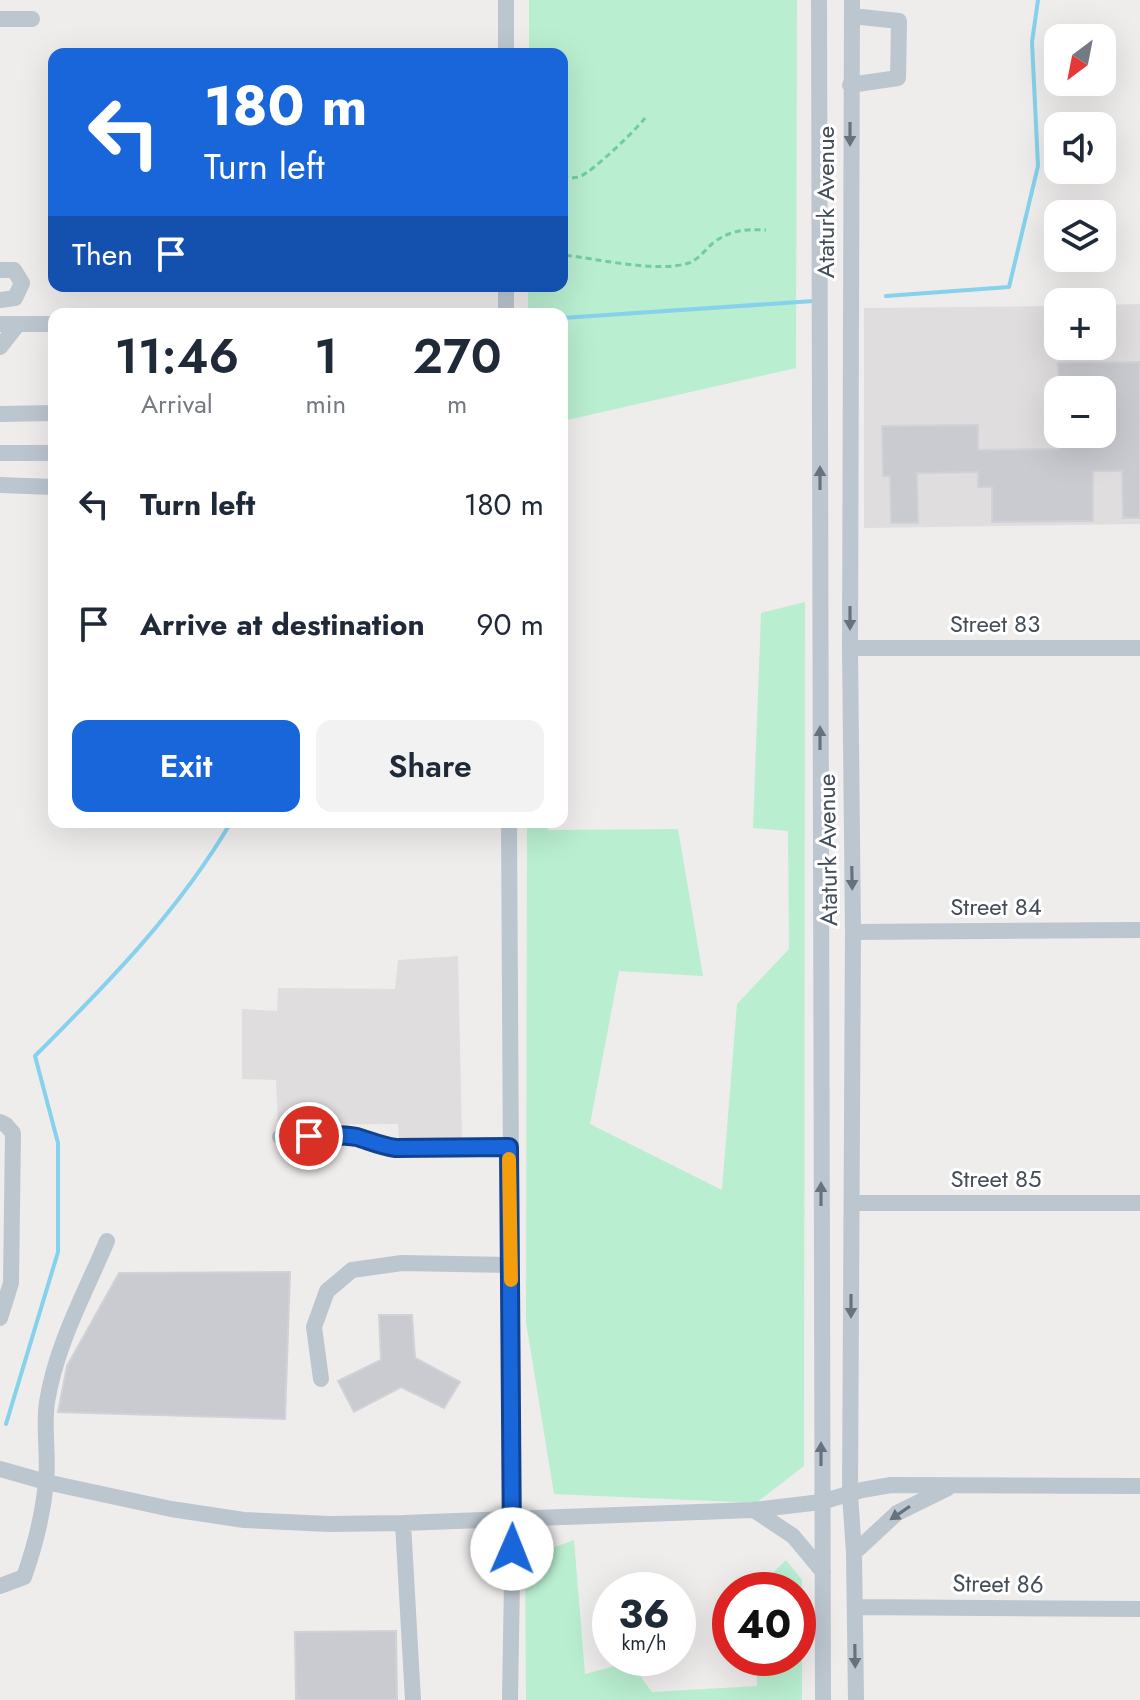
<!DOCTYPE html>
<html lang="en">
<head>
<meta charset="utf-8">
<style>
  body { margin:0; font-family:Jost,sans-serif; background:#f2f2f3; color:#1f2937; height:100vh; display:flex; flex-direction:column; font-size:30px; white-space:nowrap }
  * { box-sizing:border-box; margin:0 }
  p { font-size:26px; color:#747a83 }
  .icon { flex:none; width:44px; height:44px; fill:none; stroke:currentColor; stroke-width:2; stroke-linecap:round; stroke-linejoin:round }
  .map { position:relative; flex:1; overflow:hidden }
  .side { position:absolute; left:48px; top:308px; width:520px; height:520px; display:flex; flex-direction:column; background:#fff; border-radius:16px; box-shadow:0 8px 32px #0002 }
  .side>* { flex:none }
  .guide { position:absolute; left:48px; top:48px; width:520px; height:244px; border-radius:16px; box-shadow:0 8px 32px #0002; background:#1966db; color:#fff; overflow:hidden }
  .needle { width:52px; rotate:212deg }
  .controls { position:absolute; left:1044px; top:24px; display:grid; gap:16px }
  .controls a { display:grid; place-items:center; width:72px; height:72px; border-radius:16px; background:#fff; box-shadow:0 8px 32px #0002; font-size:40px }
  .speed { position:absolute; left:592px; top:1572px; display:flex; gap:16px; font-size:40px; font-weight:700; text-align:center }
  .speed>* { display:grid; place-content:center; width:104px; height:104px; border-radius:50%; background:#fff; box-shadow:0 8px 32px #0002; line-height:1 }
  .speed small { font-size:20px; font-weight:400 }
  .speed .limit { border:12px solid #d22; background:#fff; color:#111 }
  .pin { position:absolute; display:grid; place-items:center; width:68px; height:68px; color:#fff; margin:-34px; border:4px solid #fff; border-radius:50%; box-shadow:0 2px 8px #0007 }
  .me { position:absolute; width:88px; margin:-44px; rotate:1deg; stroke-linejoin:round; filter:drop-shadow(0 0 6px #0008) }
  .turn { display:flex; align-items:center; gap:28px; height:168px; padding:0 24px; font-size:36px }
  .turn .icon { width:104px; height:104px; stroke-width:2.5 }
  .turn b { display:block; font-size:56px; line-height:68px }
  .then { display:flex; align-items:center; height:76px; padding:0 24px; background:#0003; gap:16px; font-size:30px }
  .eta { display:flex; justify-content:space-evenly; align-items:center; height:136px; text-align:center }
  .eta b { font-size:48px; font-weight:600; line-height:56px }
  .button { display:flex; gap:16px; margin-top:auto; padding:16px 24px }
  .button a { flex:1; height:92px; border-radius:16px; background:#1966db; color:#fff; font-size:32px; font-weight:600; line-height:92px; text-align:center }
  .button a+a { background:#f2f2f3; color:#1f2937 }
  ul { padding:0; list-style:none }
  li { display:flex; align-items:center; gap:24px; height:120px; padding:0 24px }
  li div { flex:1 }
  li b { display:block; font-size:30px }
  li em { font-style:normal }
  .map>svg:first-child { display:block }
  .education { fill:#e0ddde; fill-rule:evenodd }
  .green { fill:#b9eed0 }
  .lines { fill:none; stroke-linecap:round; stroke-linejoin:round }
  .stream { stroke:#86d1eb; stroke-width:4 }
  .building { fill:#c9cbd1; stroke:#d0d2d8; stroke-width:2 }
  .path { stroke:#71cba3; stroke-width:3; stroke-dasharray:6 4; stroke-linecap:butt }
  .minor { stroke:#bcc6cf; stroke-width:16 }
  .oneway { fill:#68727c }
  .route-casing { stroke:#10428e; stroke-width:20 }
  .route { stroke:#1966db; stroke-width:14 }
  .slow { stroke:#f59e0b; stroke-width:14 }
  .labels { text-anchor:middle; stroke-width:6; stroke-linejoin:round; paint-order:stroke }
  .street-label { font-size:24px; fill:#444e59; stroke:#fff }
</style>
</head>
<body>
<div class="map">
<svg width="1140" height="1700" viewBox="0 0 1140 1700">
  <rect width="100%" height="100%" fill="#efecec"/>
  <path class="education" d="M1140 304V524L864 528V308L1058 306V346H1102V305ZM1058 390H1102V434H1058Z
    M458 956 462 1139 399 1141 398 1124 278 1125 276 1080 242 1079V1009L277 1011 278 988 395 989 398 960Z"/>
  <path class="green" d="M529 0H797L796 368 563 421 562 437V314H528V286H562V54H529Z
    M805 602 804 1466 756 1503 554 1494 526 1322 527 822H548V830L678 829 703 976 619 971 590 1124 722 1190 737 1004 789 949 788 831 753 828 761 613Z
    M574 1540 585 1674 630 1662 652 1692 757 1686 756 1658H798V1590H755L786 1560 802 1580V1700H526L525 1558Z"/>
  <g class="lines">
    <path class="stream" d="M886 296 1009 287 1038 166 1032 42 1038 0
      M562 318 814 301
      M6 1424 58 1252V1143L35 1056C107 984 179 911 231 822"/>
  </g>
  <path class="building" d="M1140 362V518H1123L1122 471H1093V521L992 522V487H978V472L917 473 918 523H891L890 476H883L882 426 978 425V450L1059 449V434H1102V390H1059L1058 363Z
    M290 1272 285 1419 58 1412 67 1366 119 1273Z
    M379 1315H412L415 1358 460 1382 444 1408 401 1387 354 1412 338 1381 381 1360Z
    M396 1631 397 1700H296L295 1632Z"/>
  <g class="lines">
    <path class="path" d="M562 177C569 177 575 179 581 176 593 171 636 130 645 118
      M565 177 564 255C598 259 658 273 689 263 699 259 705 250 713 243 730 230 746 229 766 230"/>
    <path class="minor" d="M819 0 823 1700
      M852 0 850 648 853 932 850 1494 854 1553 856 1700
      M0 19H32
      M506 54V0
      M850 85 898 78 899 21 852 16
      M0 270H14L22 283 15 298 0 300
      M506 314V286
      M0 324H54
      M0 347 18 324
      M0 414 54 413
      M0 453H54
      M0 485 54 487
      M850 648H1140
      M509 822 513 1519 510 1700
      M853 932 1140 930
      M0 1122 6 1125 13 1133 11 1283 0 1318
      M280 1137 338 1135 396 1148 509 1147
      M852 1203H1140
      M321 1379 314 1327 327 1291 352 1270 402 1263 511 1265
      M0 1469 46 1482 171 1509 244 1520 329 1524 403 1523 753 1510 821 1502 862 1490 891 1485 1140 1486
      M754 1510 793 1536 823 1572
      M403 1523 413 1700
      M854 1553 897 1513 948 1488
      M0 1586 24 1577C35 1546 43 1514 46 1482 49 1455 43 1428 47 1402 56 1345 85 1293 107 1241
      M855 1607 1140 1609"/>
  </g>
  <defs><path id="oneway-solid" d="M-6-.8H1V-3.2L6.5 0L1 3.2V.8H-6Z" transform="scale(2)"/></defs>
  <g class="oneway">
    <use href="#oneway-solid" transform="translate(850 134) rotate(90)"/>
    <use href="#oneway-solid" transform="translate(820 478) rotate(-90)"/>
    <use href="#oneway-solid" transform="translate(850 618) rotate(90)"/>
    <use href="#oneway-solid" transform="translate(820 738) rotate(-90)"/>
    <use href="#oneway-solid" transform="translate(852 878) rotate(89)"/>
    <use href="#oneway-solid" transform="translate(821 1194) rotate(-90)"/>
    <use href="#oneway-solid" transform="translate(851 1306) rotate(90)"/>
    <use href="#oneway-solid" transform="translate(821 1454) rotate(-90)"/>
    <use href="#oneway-solid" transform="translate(900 1513) rotate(146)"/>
    <use href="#oneway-solid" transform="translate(855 1656) rotate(89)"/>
  </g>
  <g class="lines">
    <defs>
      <path id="route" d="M309 1136C325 1135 341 1134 357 1137 370 1141 381 1146 396 1148L509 1147 512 1549"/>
    </defs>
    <use href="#route" class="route-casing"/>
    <use href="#route" class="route"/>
    <path class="slow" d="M509 1159 511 1280"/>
  </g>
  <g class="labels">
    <g class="street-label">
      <text transform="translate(826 202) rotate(-90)" y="8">Ataturk Avenue</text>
      <text x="995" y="632">Street 83</text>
      <text transform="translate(828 850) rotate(-91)" y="8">Ataturk Avenue</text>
      <text x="996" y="915">Street 84</text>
      <text x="996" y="1187">Street 85</text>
      <text transform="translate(998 1584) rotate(1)" y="8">Street 86</text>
    </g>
  </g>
</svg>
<div class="controls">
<a><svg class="needle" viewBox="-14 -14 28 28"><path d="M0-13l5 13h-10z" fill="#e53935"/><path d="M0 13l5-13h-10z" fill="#747a83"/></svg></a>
<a><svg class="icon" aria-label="sound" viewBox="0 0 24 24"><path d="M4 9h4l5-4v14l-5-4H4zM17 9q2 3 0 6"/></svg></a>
<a><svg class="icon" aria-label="layers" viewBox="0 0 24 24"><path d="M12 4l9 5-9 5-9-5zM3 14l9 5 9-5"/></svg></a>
<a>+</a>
<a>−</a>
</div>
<div class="speed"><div>36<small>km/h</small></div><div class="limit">40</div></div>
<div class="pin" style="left:309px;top:1136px;background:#d93025"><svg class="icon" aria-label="arrive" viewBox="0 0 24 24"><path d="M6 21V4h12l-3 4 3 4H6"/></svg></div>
<svg class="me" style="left:512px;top:1549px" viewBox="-20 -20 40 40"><circle r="19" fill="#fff"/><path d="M0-13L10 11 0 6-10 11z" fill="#1966db"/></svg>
<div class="guide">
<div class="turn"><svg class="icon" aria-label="left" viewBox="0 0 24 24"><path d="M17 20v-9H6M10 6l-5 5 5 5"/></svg><div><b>180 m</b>Turn left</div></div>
<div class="then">Then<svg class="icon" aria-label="arrive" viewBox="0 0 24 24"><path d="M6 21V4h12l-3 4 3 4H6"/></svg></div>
</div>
<section class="side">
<div class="eta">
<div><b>11:46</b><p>Arrival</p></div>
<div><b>1</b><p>min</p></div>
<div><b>270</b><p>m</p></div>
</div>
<ul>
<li><svg class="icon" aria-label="left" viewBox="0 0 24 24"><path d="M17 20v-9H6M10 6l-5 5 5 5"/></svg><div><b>Turn left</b></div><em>180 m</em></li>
<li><svg class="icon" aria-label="arrive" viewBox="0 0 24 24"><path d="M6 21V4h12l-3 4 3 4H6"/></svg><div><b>Arrive at destination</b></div><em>90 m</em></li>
</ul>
<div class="button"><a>Exit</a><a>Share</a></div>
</section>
</div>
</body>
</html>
